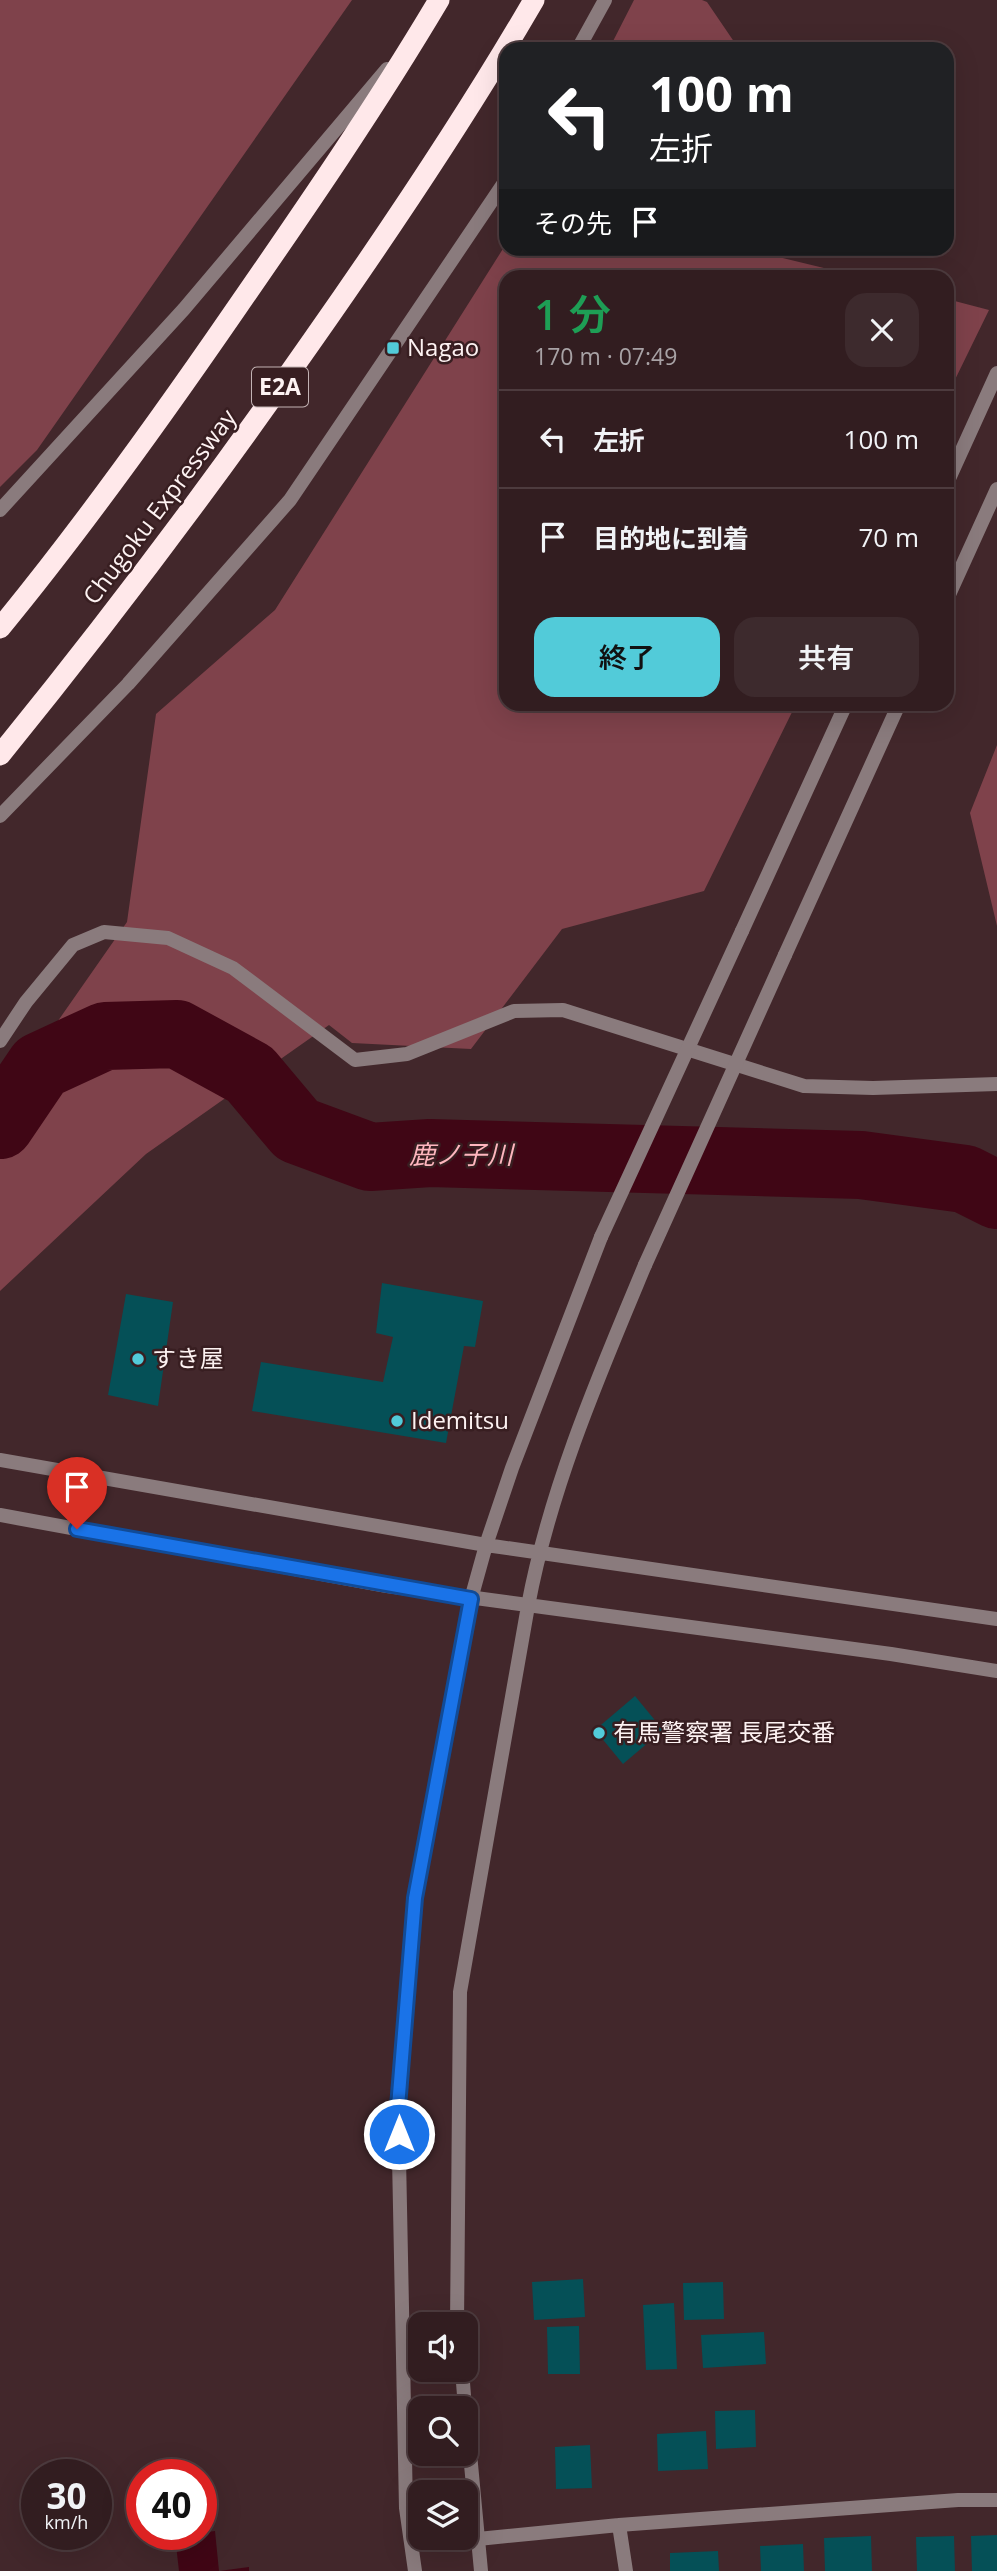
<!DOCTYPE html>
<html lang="ja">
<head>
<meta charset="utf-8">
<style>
  body { margin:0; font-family:"Open Sans","Noto Sans JP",sans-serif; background:#3d2a2d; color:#f1f3f6; height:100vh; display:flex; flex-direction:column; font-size:26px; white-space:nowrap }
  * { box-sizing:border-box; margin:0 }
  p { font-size:23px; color:#a8a2a5 }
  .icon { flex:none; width:38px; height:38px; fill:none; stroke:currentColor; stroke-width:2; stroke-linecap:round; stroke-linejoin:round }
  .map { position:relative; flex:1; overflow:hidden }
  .drawer { position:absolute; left:499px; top:270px; width:455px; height:441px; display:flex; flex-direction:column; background:#321d20; border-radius:21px; box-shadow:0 7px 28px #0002,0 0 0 2px #4d3b3e }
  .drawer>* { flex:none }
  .hud { position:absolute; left:499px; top:42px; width:455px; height:214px; border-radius:21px; box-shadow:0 7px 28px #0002,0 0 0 2px #4d3b3e; background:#202124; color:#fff; overflow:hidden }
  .controls { position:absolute; left:408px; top:2312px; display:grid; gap:14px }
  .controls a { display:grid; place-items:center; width:70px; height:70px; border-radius:14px; background:#321d20; box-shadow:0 7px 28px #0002,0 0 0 2px #4d3b3e; font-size:35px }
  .speed { position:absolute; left:21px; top:2459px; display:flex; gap:14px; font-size:35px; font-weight:700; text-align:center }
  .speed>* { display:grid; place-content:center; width:91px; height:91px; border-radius:50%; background:#321d20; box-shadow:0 7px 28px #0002,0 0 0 2px #4d3b3e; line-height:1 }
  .speed small { font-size:18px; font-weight:400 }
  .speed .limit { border:10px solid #d22; background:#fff; color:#111 }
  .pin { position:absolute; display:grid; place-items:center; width:60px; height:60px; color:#fff; margin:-72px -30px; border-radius:50% 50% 50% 0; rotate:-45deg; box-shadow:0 0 7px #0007 }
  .pin .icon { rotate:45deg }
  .me { position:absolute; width:77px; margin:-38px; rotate:0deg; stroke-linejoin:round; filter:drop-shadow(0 0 5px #0008) }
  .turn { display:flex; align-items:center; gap:24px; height:147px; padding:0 35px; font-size:32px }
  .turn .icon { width:91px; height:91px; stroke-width:2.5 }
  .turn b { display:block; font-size:49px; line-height:60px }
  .then { display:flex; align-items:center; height:66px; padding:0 35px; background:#0003; gap:14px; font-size:26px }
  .round { display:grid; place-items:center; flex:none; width:74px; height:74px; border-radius:21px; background:#3d2a2d }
  .head { display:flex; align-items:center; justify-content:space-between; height:119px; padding:0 35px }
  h1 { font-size:42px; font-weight:600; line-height:52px; color:#1e9e55 }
  .action { display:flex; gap:14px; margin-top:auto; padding:14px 35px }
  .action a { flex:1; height:80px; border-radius:21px; background:#52cbd9; color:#111; font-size:28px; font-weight:600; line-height:80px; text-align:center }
  .action a+a { background:#3d2a2d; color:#f1f3f6 }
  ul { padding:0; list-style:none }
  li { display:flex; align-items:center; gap:21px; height:98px; padding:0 35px; border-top:2px solid #4d3b3e }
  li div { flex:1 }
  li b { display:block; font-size:26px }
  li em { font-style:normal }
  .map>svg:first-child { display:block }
  .green { fill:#7f424b }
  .water { fill:#400615 }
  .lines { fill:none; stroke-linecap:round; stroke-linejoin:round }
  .river { stroke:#400615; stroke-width:68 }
  .building { fill:#055057 }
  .service { stroke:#8a7b7d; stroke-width:14 }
  .minor { stroke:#8a7b7d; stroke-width:14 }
  .tertiary { stroke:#8a7b7d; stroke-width:14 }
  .motorway { stroke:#ffe8ea; stroke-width:21 }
  .tertiary-bridge { stroke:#8a7b7d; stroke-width:14 }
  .route-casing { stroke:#114b97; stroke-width:18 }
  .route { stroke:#1a73e8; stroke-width:12 }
  .poi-dot { fill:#52cbd9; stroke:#381e21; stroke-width:2.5 }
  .labels { text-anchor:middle; stroke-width:5; stroke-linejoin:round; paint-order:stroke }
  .shield { fill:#381e21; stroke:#c2b2b3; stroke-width:2 }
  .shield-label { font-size:23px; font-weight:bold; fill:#fdf2f2 }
  .poi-label { font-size:24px; fill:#fdf2f2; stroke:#381e21; text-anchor:start }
  .street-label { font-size:24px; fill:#fdf2f2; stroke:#381e21 }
  .water-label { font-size:26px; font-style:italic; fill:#feb6be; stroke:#381e21 }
</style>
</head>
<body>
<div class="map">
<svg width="997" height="2571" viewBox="0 0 997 2571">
  <rect width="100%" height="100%" fill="#42272b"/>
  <path class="green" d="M0 0H352L37 450 0 487Z
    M634 0H702L707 2 739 49H609Z
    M506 244V248L763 249 762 253 857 276H506V704H796L704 891 562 929 471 1049 352 1043 329 1025 146 1154 0 1291V1104L127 922 156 714 275 610Z
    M947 299 989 310 947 396Z
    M997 745V926L970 813Z"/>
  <path class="water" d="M215 2531 219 2571 249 2567V2571H179L175 2536Z"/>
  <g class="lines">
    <path class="river" d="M0 1125 40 1066 105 1036 177 1034 250 1074 297 1130 370 1157 430 1153 861 1165 965 1179 997 1195"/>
  </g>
  <path class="building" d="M382 1283 483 1301 475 1347 464 1346 446 1443 252 1411 261 1362 383 1382 393 1337 376 1333Z
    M126 1294 173 1302 158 1406 108 1395Z
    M635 1696 663 1730 623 1764 595 1730Z
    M583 2279 585 2317 534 2320 532 2282Z
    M723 2282 724 2319 684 2320 683 2283Z
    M674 2303 677 2369 646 2370 643 2305Z
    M579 2326 580 2374H548L547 2327Z
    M764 2332 766 2364 703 2368 701 2335Z
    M755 2410 756 2447 716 2449 715 2411Z
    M706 2431 708 2469 658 2471 657 2434Z
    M590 2445 592 2488 556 2489 555 2447Z
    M997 2535V2571H972L971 2536Z
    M871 2536 872 2571H825L824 2538Z
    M954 2536 955 2571H917L916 2537Z
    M803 2544 804 2571H761L760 2546Z
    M718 2551 719 2571H670V2553Z"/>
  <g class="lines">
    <path class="service" d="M578 49 605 0
      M0 510 184 309 387 69
      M0 816 128 684 290 500 506 180"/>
    <path class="minor" d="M0 1041 26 1002 73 945 104 932 168 938 233 968 355 1060 407 1054 514 1011 563 1010 804 1086 873 1088 997 1084
      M619 2525 626 2571
      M478 2539 619 2525 958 2500H997"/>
    <path class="tertiary" d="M947 483 997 373
      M947 599 997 489
      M742 931 846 704
      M785 955 899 704
      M0 1460 486 1545 997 1619
      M0 1515 387 1586 891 1654 997 1671
      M457 2324 460 1992 528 1606C550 1488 599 1375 645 1265
      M462 2370 465 2408
      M466 2411 481 2571
      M415 2571 406 2508 398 2107 415 1897 471 1599 486 1545 512 1468 601 1237"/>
    <path class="motorway" d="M0 628C84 526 161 418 236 309 306 208 376 106 439 0
      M0 755C109 621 213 483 312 341 390 230 466 117 534 0"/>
    <path class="tertiary-bridge" d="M601 1237 742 931
      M645 1265 785 955"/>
  </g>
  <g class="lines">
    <defs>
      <path id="route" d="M77 1529 471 1599 415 1898 398 2107 399 2134"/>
    </defs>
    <use href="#route" class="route-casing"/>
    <use href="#route" class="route"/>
  </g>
  <g class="poi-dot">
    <rect x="386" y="341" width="14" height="14" rx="3.5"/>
    <circle cx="138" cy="1359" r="7"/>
    <circle cx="397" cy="1421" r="7"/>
    <circle cx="599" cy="1733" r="7"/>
  </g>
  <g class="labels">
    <rect class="shield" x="252" y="367.5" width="56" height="39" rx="5"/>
    <g class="shield-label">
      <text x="280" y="395">E2A</text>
    </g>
    <g class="poi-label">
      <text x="407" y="356">Nagao</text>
      <text x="152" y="1367">すき屋</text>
      <text x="411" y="1429">Idemitsu</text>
      <text x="613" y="1741">有馬警察署 長尾交番</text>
    </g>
    <g class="street-label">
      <text transform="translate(160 507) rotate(-53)" y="8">Chugoku Expressway</text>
    </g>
    <g class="water-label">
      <text x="461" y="1164">鹿ノ子川</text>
    </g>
  </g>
</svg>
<div class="controls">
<a><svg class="icon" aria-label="sound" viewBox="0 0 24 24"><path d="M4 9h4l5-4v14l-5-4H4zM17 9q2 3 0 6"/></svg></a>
<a><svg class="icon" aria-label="search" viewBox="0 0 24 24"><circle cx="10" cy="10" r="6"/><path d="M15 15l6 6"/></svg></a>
<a><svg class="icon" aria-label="layers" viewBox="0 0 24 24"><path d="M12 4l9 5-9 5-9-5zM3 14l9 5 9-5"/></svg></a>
</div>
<div class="speed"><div>30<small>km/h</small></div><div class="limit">40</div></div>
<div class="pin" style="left:77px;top:1529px;background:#d93025"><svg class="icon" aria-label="arrive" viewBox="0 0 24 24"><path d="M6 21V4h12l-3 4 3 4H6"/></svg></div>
<svg class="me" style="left:399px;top:2134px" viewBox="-20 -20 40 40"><circle r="17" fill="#1a73e8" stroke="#fff" stroke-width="3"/><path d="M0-11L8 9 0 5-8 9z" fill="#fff"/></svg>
<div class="hud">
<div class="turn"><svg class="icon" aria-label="left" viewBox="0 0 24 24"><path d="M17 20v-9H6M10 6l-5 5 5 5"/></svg><div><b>100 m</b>左折</div></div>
<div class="then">その先<svg class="icon" aria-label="arrive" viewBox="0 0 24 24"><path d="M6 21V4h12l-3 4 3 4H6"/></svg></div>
</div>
<section class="drawer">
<div class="head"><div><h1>1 分</h1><p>170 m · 07:49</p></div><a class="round"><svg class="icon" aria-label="close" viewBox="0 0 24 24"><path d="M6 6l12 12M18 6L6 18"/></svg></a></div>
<ul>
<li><svg class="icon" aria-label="left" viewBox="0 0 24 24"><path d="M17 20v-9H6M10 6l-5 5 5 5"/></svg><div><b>左折</b></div><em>100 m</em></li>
<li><svg class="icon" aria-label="arrive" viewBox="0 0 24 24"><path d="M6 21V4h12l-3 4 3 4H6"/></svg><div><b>目的地に到着</b></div><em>70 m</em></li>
</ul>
<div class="action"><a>終了</a><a>共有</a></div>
</section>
</div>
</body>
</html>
